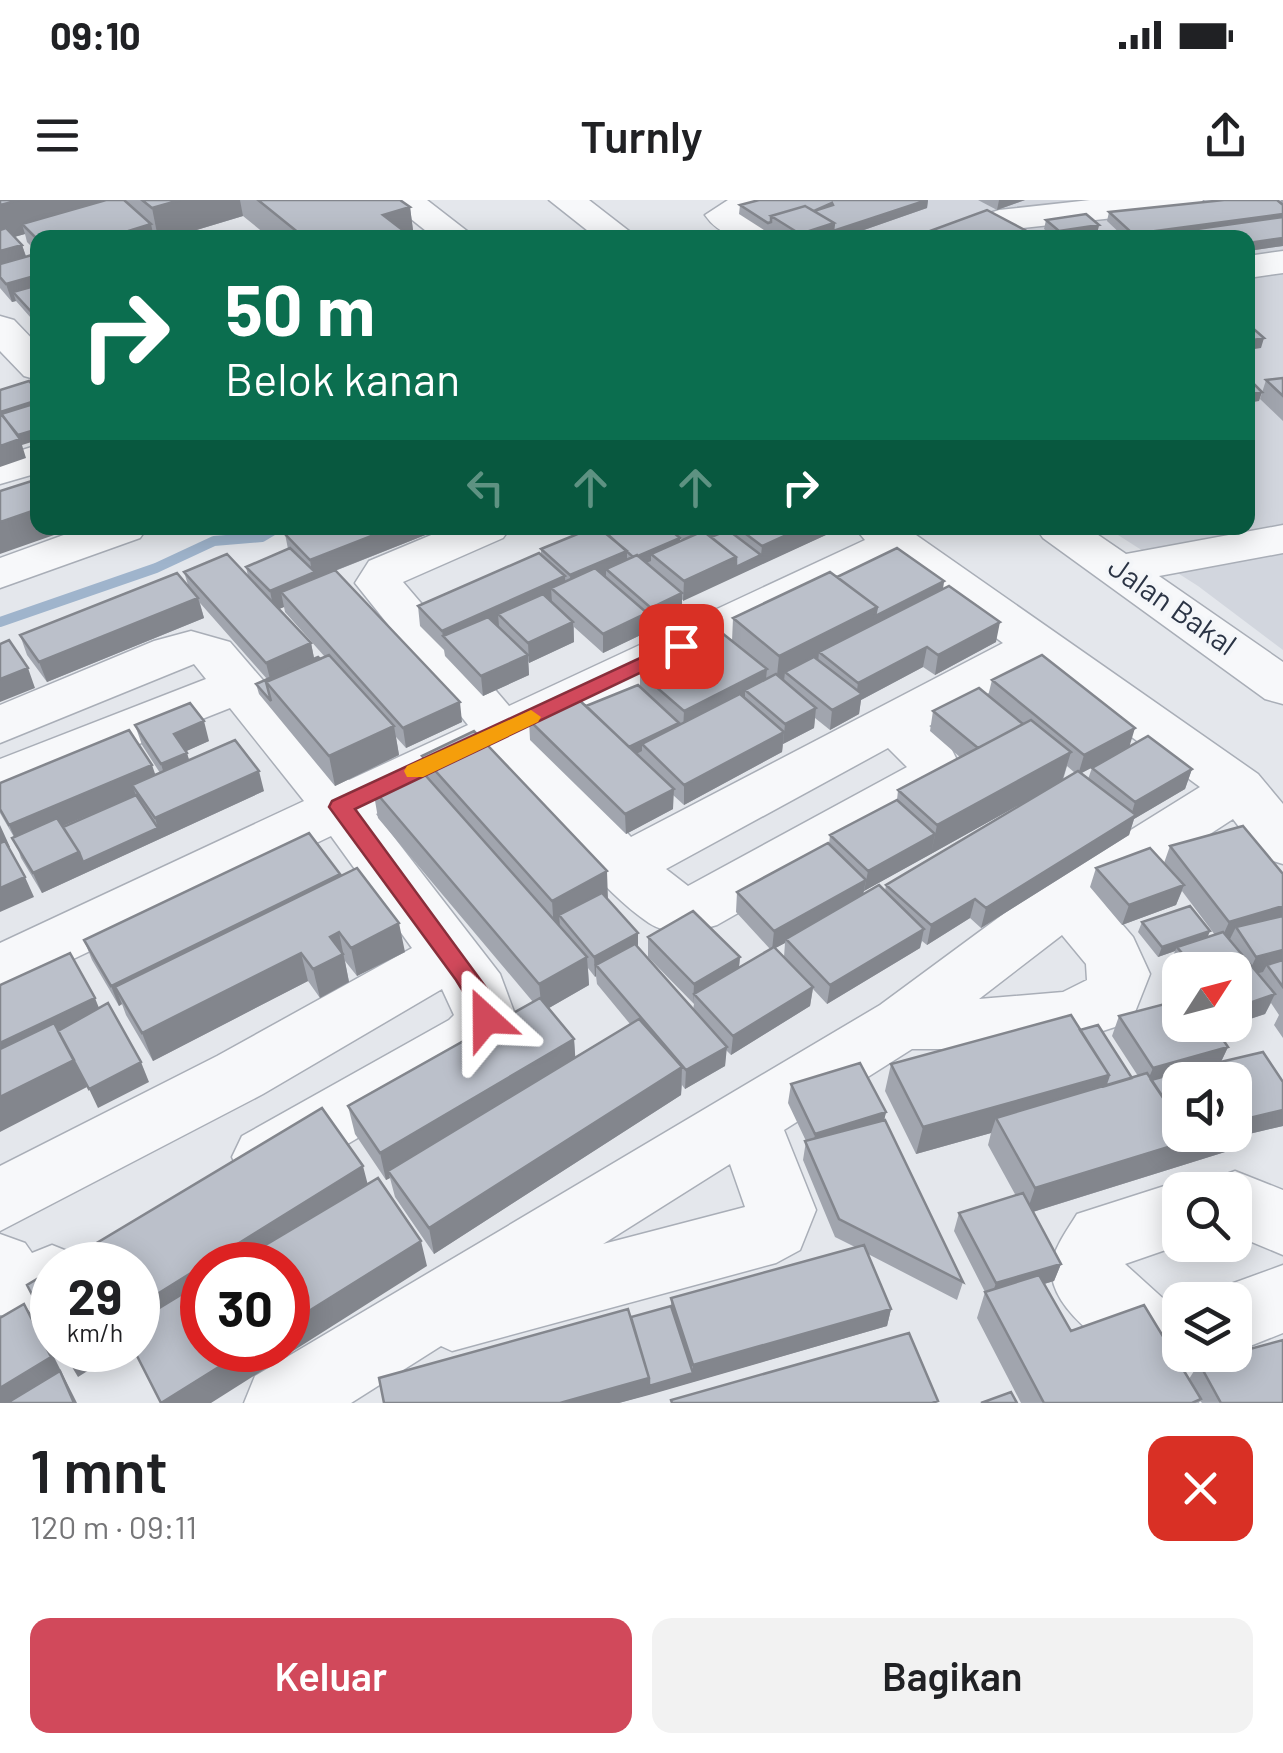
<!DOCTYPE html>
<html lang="id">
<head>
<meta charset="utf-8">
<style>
  body { margin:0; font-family:Barlow,sans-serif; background:#f2f2f2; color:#202124; height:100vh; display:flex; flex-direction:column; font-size:38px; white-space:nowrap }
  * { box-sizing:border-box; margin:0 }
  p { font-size:32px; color:#757577 }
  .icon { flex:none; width:55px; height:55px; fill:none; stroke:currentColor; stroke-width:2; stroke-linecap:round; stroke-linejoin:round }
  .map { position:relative; height:1203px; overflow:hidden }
  .panel { display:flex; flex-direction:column; background:#fff; flex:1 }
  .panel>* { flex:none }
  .banner { position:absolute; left:30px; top:30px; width:1225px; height:305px; border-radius:20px; box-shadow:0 5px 25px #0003; background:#0b6e4f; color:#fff; overflow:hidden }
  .needle { width:65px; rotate:54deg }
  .buttons { position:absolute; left:1162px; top:752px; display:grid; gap:20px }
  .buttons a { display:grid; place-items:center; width:90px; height:90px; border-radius:20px; background:#fff; box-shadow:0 5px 25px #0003; font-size:50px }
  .speed { position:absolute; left:30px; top:1042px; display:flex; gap:20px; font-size:50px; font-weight:700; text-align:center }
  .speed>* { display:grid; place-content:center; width:130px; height:130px; border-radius:50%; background:#fff; box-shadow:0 5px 25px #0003; line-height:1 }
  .speed small { font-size:25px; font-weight:400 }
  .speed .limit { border:15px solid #d22; background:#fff; color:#111 }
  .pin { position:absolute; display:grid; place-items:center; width:85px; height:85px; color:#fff; margin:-42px; border-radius:20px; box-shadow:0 5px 15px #0006 }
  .me { position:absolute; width:110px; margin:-55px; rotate:336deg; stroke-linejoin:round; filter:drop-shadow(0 0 8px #0008) }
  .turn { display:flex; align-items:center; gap:35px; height:210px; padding:0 30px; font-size:45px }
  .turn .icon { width:130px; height:130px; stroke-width:2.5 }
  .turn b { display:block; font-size:70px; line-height:85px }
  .lanes { display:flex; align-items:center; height:95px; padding:0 30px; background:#0003; justify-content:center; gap:50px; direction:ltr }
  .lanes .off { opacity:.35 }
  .round { display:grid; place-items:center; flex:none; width:105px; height:105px; border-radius:20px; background:#f2f2f2 }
  .head { display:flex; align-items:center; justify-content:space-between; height:170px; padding:0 30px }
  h1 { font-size:60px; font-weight:600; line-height:75px }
  .action { display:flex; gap:20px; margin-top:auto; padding:20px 30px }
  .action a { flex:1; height:115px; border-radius:20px; background:#d1495b; color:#fff; font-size:40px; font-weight:600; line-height:115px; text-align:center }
  .action a+a { background:#f2f2f2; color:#202124 }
  .status { display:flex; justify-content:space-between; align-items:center; height:70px; padding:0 50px; background:#fff; direction:ltr }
  .status svg { height:28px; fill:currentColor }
  header { display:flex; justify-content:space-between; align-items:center; height:130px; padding:0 30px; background:#fff; font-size:45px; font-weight:600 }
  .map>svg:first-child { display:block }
  .built { fill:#d2d6de }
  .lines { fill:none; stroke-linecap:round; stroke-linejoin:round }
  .stream { stroke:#9fb4cc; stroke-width:10 }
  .minor-casing { stroke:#a9aeb7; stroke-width:3 }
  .minor { fill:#f7f8fa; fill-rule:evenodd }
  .wall { fill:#a1a5ae; fill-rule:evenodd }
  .shaded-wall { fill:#83868d }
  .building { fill:#bbc0ca; stroke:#83868d; stroke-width:2.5 }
  .route { fill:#d1495b; stroke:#882f3b; stroke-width:2.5 }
  .slow { fill:#f59e0b }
  .labels { text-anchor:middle; stroke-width:8; stroke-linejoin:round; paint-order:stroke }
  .street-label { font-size:30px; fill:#2b3445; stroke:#f4f6f9 }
</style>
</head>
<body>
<div class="status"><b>09:10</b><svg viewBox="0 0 49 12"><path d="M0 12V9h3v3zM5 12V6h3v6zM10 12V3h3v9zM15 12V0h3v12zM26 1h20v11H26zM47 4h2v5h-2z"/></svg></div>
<header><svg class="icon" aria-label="menu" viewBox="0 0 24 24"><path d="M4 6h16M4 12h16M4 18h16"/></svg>Turnly<svg class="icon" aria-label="share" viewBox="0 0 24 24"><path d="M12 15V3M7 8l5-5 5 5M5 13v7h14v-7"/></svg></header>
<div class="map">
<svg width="1283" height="1203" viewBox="0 0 1283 1203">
  <rect width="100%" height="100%" fill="#e4e7ec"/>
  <path class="built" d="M766 0H1283V450L1198 386 1107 328H1248V38H760Z"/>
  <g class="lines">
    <path class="stream" d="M0 422 156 368 214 341 262 337 277 328"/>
    <defs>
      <path id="minor" d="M387 0H427L476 38H435Z
        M549 0H589L638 38H597Z
        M728 0H774L748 16 774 38C747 38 722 40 705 15Z
        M1090 0H1203L1198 7 1186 10 1004 30 983 38H931L936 31 999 10Z
        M1283 51V73L1248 78V56Z
        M0 116 14 120 38 145V180L24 176 0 151Z
        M38 245V273L0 284V257Z
        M1283 325V353L1159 376 1283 462V504L1265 499 1043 338 1036 328H1088L1126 354Z
        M83 328H147L140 338 0 388V358Z
        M448 328H510L503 338 403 382 509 506 865 340 855 328H906L1258 574 1283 604V664L1263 658 1233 619 1104 703 1133 737 1150 774 1135 812 1115 827 1063 844 1027 849H912L784 930 816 1010 800 1050 776 1063 452 1151 441 1146 351 1203H244L255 1176 880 805 1044 684 1200 587 1036 467 929 526 946 538 962 570 947 594 717 725C695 732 669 736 649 723 596 688 537 605 494 557L376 614 500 774 516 817 493 858 290 978 266 987 242 978 232 957 242 936 449 820 454 815 442 789 263 894 0 1031V966L217 856 412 748 331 636 0 794V743L304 601 230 508 0 599V559L206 479 194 464 0 543V505L154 441 191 431 230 442 349 580 468 525 355 383 369 361ZM894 362 1003 443 631 637 536 536ZM888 548 907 567 688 686 666 669ZM1062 735 1086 764 1087 780 1063 792 979 799ZM730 964 745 1007 603 1044Z
        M1235 971 1283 990V1055L1235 1035V990H1206L1211 980Z
        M1180 981 1203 990H1180V1045L1125 1064 1167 1102 1180 1100H1181L1180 1155H1208L1206 1160 1162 1175C1125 1160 1044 1112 1052 1063 1055 1046 1068 1029 1077 1014Z
        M0 1034 25 1043 32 1053 52 1045 77 1055 82 1065H52V1113L33 1121 0 1115Z
        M1283 1065V1133L1235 1152V1100H1206L1209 1092Z"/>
    </defs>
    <use href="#minor" class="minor-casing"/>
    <use href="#minor" class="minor"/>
  </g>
  <path class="wall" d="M0 0H400L410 7 414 38H270L243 16 170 38H156L154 36V38H38V53L27 42 25 34 14 37 22 45 26 56 38 61V126L16 101 12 102 0 88Z
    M928 0 927 8 841 38H776L770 34V31L767 32 739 14 740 5Z
    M978 0H1025L997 10Z
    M1281 0H1283V46L1248 51V38H1125L1107 21 1109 12 1280 2Z
    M1046 20 1099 25 1097 34 1076 38H1054L1044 29Z
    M1283 178V221L1260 199 1266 180Z
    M302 328H443L335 371 462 522 406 548 396 537 399 555 335 586 259 494 256 484 267 479 200 403 204 418 47 482 27 455 20 435 188 385 184 372 248 376 246 367 288 349 285 334ZM284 407 285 412 325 457 320 459 314 458 311 443 279 409Z
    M669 328H839V329L682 400V412L651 427 647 424V432L603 453 574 427V442L529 463 528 461 529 475 483 496 445 456 444 450 420 426 418 406 541 355V349L605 333 680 341 684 340Z
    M837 377 944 381 943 389 996 442 935 475 923 467 861 500 859 514 830 530 815 518 814 528 783 544 782 552 684 605 673 595V609L626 634 530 540 529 520 586 506 640 487V473L732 441 733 418Z
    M992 480 1129 547 1192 569 1185 589 1134 619 1129 635 981 728 970 718 927 745 922 741 920 748 827 804 813 789 810 806 731 855 726 850 725 866 685 889 682 885 681 895 434 1054 395 997 390 978 386 980 355 934 348 906 533 802 378 618 373 589 425 575 422 556 607 671V699L638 747 693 810 694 804 648 757V737L740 757 739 767 770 749 736 712 737 692 829 644 830 635 897 600 898 590 961 558 930 531 933 511 988 496ZM1104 561 1092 568 1088 579 1081 573ZM1067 566 1075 573 1063 580ZM1044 591 886 685 885 691 863 694 864 691ZM785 743 784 757 775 748ZM588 768 595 777 596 776 597 784 630 824 575 857 574 839 549 808 589 785Z
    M135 525 209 541 186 551 189 560 264 591 42 693 21 658 14 637 0 613V583L156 575 160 573 142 545ZM136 595 63 627 62 626Z
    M1170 646 1283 674V838L1274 825 1279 815 1271 803 1265 814 1235 824V770H1180V780L1169 766 1175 751 1158 757 1138 732 1142 722 1208 737 1215 735 1182 691 1176 705 1122 725 1090 687 1096 668 1164 663Z
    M340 674 405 752 357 776 345 761 349 782 320 798 308 781 153 861 126 815 122 804 119 806 92 760 84 740Z
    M1180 800V825H1213L1228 847 1221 862 1263 852 1283 882V926L1232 938 1225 952 1033 1012 1061 1064 1054 1081 1044 1084 1071 1131 1144 1105 1189 1179 1199 1163 1228 1155H1235V1153L1283 1140V1203H1202L1200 1201 1199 1203H1021L977 1118 985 1092 954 1031 959 1013 1016 996 988 945 991 933 916 954 885 891 891 864 1071 815 1080 830 1098 825 1132 878 1138 876 1112 836 1119 816ZM1180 880H1235V935H1180Z
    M791 884 886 912 884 920 963 1082 957 1100 868 1054 891 1109 887 1126 619 1203H384L631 1117 671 1106V1098L855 1047 835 1037 803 960 806 941 788 903Z"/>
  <path class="shaded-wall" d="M20 0H124L22 24 25 34 0 41V5Z
    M180 0H240L243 16 170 38H158L152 8Z
    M928 0 927 8 841 38H800V34L834 23Z
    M999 0H1025L997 10Z
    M410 7 414 38 383 15Z
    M1283 14V22L1133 38V34Z
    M151 24 154 38H106Z
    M1099 25 1097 34 1076 38H1058L1059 31Z
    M1283 38V46L1248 51V43Z
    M22 45 28 63 0 71V51Z
    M38 75V94L13 92 16 101 12 102 6 84Z
    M1264 138 1261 148 1248 150V141Z
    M1262 192 1259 201 1248 203V194Z
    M38 200V211L7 221 0 212Z
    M38 229V240L22 245 26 258 0 267V246L18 235Z
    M38 309V328H74L0 354V322Z
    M392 328H443L281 392 284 407 274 411 270 391 312 373 310 360Z
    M692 328H728V330L692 346Z
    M802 328H839V329L683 401 684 381 736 357 761 355 762 346Z
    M680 338V348L651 354V361L635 368V358Z
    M627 351V371L606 369V380L571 395 570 375Z
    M565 376 566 396 551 388 552 402 498 414 499 426 453 447 443 437 442 431Z
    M944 381 941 400 873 435 875 416Z
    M682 393V412L651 427V408Z
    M198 398 204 418 47 482 39 462Z
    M877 407 873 435 819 452 818 463 785 472 784 481 776 485 779 456Z
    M647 413V432L603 453V434Z
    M573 422 574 442 529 463 528 443Z
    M1000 422 996 442 935 475 938 455Z
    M311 443 315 463 271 483 266 463Z
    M927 447 923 467 861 500 859 514 830 530 832 510 856 497 858 483Z
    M528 455 529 475 483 496 481 476Z
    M28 468 35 488 0 502V479Z
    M767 469 765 489 745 490V499L683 531 684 511Z
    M460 502 462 522 406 548 403 528Z
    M816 508 814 528 783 544 785 524Z
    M204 521 209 541 180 554 174 534Z
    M679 523 678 533 642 544V551L627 559V549Z
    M394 526 399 555 335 586 329 556Z
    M1135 528 1129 548 1078 575 1084 555Z
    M784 532 782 552 684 605V585Z
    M1071 552 1062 581 931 654 937 625Z
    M187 553 193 573 167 584 161 564Z
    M152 565 159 585H132L136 595 18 645 9 625Z
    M1192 569 1185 589 1134 619 1129 635 981 728 986 708 1130 619 1135 602Z
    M259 571 264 591 42 693 33 673 79 652 158 628 155 618Z
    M674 589 673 609 626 634 625 614Z
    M0 625 10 647 0 652Z
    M935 634 931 654 864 691 868 671Z
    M607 671 608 700 559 715 560 726 554 730 552 701Z
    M340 674 344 694 115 787 122 804 119 806 111 786Z
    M25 677 34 697 0 712V688Z
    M866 680 862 700 786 739 785 743 772 750 774 731Z
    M1184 685 1176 705 1122 725 1129 705Z
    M975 699 970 718 927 745 931 725Z
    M1283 706V724L1236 727 1230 739 1220 742 1229 722Z
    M399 723 405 752 357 776 351 748Z
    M924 729 920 748 827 804 830 785Z
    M1210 731 1206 741 1177 747 1175 751 1158 757 1162 747Z
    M339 732 349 782 320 798 313 769 330 737Z
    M638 733V753L596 765V776L595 777 594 757Z
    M1283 750V768L1267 765 1263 772 1247 776 1256 757Z
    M301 753 308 781 153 861 142 833Z
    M587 757 589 785 542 812 539 784Z
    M740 757 738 776 694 794 693 804 694 784Z
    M813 787 810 806 731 855 733 836Z
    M1275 794 1265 814 1235 824V808Z
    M95 798 103 818 0 867V843Z
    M574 839 576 867 388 971 390 978 386 980 380 953Z
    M727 847 725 866 685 889 686 870Z
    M1228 847 1219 866H1203L1200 871 1145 887 1153 868Z
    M74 860 87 887 0 932V897Z
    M141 862 149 882 98 908 89 889Z
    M682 867 681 895 434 1054 429 1028Z
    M1109 875 1102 893 996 918 991 933 916 954 923 927Z
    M1283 910V926L1232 938 1225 952 1026 1014 1035 988 1191 940 1235 935V925L1237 921Z
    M886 912 882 930 812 953 815 934Z
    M363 966 370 993 256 1065H204Z
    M421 1041 427 1066 211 1203H161L246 1150H288V1124Z
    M1061 1064 1054 1081 990 1100 996 1083Z
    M202 1066V1098L138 1139V1106Z
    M24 1104 36 1121 77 1203H0V1188Z
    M891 1109 887 1126 649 1195 619 1203H560L649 1178 693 1173V1165Z
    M67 1150H121L78 1177 63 1152Z"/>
  <path class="building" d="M0 0H20L0 5Z
    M106 0H124L151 24 106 38H38V40L22 24Z
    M142 0H180L152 8Z
    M258 0H400L410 7 383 15 413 38H305Z
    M759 0H927L833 31 834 23 814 11 833 5 832 3 814 11 805 6 771 16V22L768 23 740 5Z
    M1224 0H1277L1283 5V14L1133 34 1109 12Z
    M805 6 834 23 800 34 771 16Z
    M987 10 1040 38H911Z
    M1086 14 1099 25 1059 31 1046 20Z
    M1283 17V38L1248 43V38L1140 37Z
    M6 28 22 45 0 51V30Z
    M32 55 38 61V75L6 84 0 77V64Z
    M38 85V119L13 92Z
    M1248 124 1264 138 1248 141Z
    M1248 178 1262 192 1248 194Z
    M1283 178V196L1266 180Z
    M29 181 38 191V200L0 212V190Z
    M30 205 38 214V229L18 235 1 214Z
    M0 212 20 239 0 246Z
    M38 279V309L0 322V291Z
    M302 328H392L310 360 285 334Z
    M592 328H599L627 351 570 375 541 349Z
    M617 328H668L680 338 638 356 637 355 633 357 605 332Z
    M738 328H802L762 346Z
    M728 330 761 355 736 367V357L711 337Z
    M703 331 736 357 684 381 651 354Z
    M290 348 315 372 270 391 246 367Z
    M897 348 944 381 875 416 877 407 837 377Z
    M539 353 565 376 442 431 418 406Z
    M227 354 311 443 266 463 184 372Z
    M637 355 682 393 651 408 606 369Z
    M595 368 647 413 603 434 551 388Z
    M335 370 460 502 403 528 281 392Z
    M830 372 877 407 779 456 733 418Z
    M177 373 198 398 39 462 20 435Z
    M949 386 1000 422 938 455 927 447 858 483 819 452Z
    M543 394 573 422 528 443 498 414Z
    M488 417 528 455 481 476 443 436Z
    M722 433 767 469 684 511 640 473Z
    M9 440 28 468 0 479V444Z
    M329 455 394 526 329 556 266 482Z
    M1042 455 1135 528 1084 555 992 480Z
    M318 457 320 459 266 482 271 501 256 484Z
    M814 457 862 494 832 510 785 472Z
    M776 474 816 508 785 524 745 490Z
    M638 485 679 523 629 547 586 506Z
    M979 488 1023 524 978 548 933 511Z
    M740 494 784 532 684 585 642 544Z
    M576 497 674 589 625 614 529 520Z
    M190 503 204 521 174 534 187 553 161 564 135 525Z
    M1031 520 1071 552 937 625 898 590Z
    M129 530 152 565 9 625 0 609V583Z
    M474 531 607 671 552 701 422 556Z
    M1148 536 1192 569 1135 602 1092 568Z
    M235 540 259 571 155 618 132 585Z
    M418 567 587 757 539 784 373 589Z
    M1078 571 1136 615 986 708 975 699 931 725 886 685Z
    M136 595 158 628 83 662 79 652 63 627Z
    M897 600 935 634 868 671 830 635Z
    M57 618 79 652 33 673 12 638Z
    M1243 626 1283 674V706L1229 722 1170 646Z
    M309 633 340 674 111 786 84 740Z
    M5 641 25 677 0 688V643Z
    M828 643 866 680 774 731 737 692Z
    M1150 648 1184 685 1129 705 1096 668Z
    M357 668 399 723 351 748 339 732 330 737 343 754 313 769 301 753 142 833 115 787Z
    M879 685 924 729 830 785 786 739Z
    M602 693 638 733 594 757 559 715Z
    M1190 706 1210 731 1162 747 1142 722Z
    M693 711 740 757 694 784 648 737Z
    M1283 716V750L1256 757 1236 727Z
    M1223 732 1275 794 1235 808V770H1196L1177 747Z
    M635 744 727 847 686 870 596 765Z
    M774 747 813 787 733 836 694 794Z
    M70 753 95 798 0 843V785Z
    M1283 760V787L1267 765Z
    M540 798 574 839 380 953 348 906Z
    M1180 800V825H1213L1228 847 1153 868 1119 816Z
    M108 803 141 862 89 889 58 831Z
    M1071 815 1109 875 923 927 891 864Z
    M639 819 682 867 429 1028 388 971Z
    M54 823 74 860 0 897V849Z
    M1098 825 1132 878 1105 886 1109 875 1080 830Z
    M1263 852 1283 882V910L1237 921 1235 918V880H1211L1203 866Z
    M860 863 886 912 815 934 791 884Z
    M1191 869 1199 880H1180V923L1151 880Z
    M1147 873 1180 923V935H1188L1191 940 1035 988 996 918Z
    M322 908 363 966 138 1106V1065H60Z
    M885 920 963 1082 839 1019 805 941Z
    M1188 935H1230L1187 948 1191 940Z
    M378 978 421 1041 288 1124V1065H232Z
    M1023 993 1061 1064 996 1083 959 1013Z
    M864 1045 891 1109 693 1165 671 1098Z
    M52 1070V1133L27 1085Z
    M1039 1075 1071 1131 1144 1105 1201 1199 1192 1203H1044L985 1092Z
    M202 1082V1150H246L161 1203 134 1150H138V1121Z
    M24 1104 51 1157 0 1188V1118Z
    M671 1106 693 1173 649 1186V1178L631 1117Z
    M628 1109 649 1178 560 1203H384L379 1178Z
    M909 1133 938 1201 932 1203H672L671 1200Z
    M1283 1140V1203H1221L1199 1163 1228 1155H1235V1153Z
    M60 1171 74 1203H7Z
    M1011 1192 1017 1203H981Z"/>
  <path class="route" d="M681 439 691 446 688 450 355 609 496 801 499 808 495 826H477L474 809 456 780 329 607 332 601Z"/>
  <path class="slow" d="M531 510 541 517 538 522 423 577H407L404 571 407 566Z"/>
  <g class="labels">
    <g class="street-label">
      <text transform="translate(1172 406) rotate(35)" y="10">Jalan Bakal</text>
    </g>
  </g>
</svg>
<div class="buttons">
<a><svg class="needle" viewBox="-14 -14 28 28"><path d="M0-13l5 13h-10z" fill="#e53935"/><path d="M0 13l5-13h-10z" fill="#757577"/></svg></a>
<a><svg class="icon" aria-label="sound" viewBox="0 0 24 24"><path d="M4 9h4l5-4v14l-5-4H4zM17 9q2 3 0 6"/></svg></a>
<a><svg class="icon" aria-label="search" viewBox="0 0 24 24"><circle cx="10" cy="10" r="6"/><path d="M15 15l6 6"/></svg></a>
<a><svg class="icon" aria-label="layers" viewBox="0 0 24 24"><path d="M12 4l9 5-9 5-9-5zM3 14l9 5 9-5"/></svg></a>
</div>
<div class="speed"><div>29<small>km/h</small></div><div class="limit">30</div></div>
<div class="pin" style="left:681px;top:446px;background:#d93025"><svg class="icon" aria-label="arrive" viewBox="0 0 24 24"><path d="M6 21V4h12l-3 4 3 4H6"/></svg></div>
<svg class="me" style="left:486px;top:819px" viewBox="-20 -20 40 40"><path d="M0-17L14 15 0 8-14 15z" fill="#d1495b" stroke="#fff" stroke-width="4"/></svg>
<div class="banner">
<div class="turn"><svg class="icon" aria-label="right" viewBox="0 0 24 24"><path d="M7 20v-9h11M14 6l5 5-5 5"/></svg><div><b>50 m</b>Belok kanan</div></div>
<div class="lanes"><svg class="icon off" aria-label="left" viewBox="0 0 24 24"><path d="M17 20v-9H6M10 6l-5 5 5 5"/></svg><svg class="icon off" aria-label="ahead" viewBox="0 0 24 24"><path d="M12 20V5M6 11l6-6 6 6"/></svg><svg class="icon off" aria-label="ahead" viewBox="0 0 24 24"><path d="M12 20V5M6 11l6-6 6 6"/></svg><svg class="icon" aria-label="right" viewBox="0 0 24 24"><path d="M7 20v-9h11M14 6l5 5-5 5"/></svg></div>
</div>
</div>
<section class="panel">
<div class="head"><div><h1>1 mnt</h1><p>120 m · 09:11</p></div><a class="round" style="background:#d93025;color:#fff"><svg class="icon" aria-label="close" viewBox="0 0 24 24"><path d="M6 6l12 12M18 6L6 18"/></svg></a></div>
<div class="action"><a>Keluar</a><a>Bagikan</a></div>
</section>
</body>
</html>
